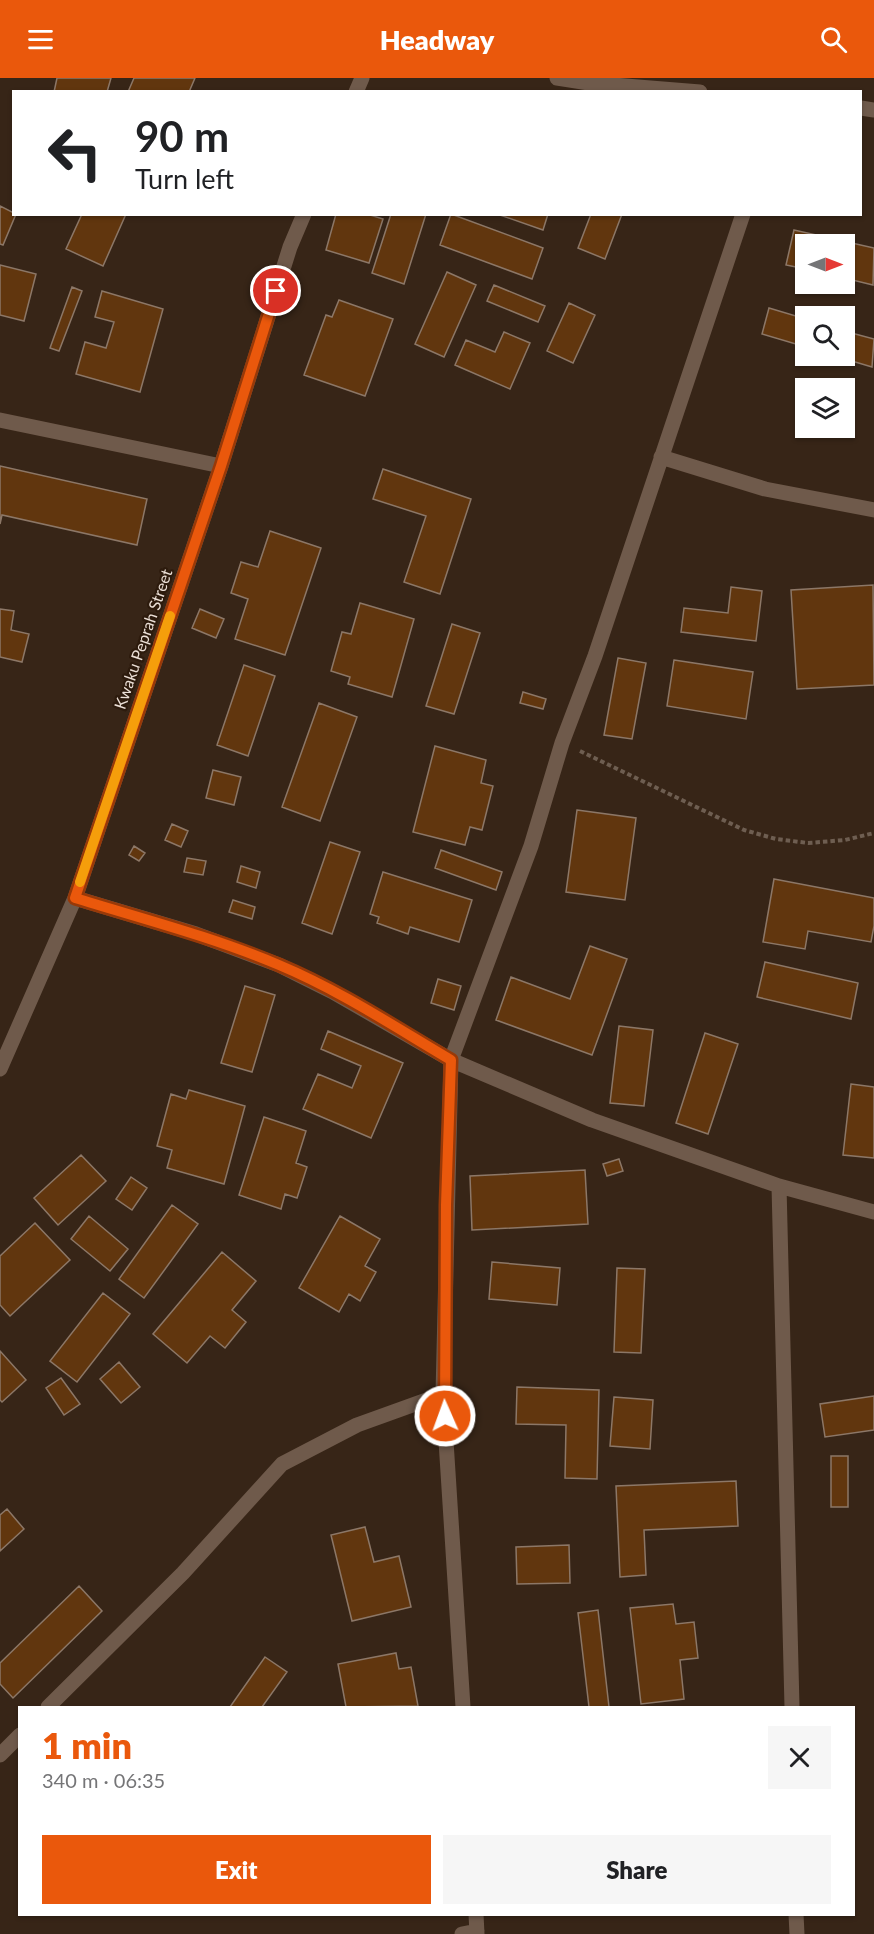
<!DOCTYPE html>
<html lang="en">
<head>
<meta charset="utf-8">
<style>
  body { margin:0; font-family:Lato,sans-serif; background:#f6f6f6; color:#202124; height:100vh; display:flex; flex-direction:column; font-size:22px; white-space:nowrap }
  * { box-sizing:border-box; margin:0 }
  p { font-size:20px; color:#757577 }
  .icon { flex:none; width:33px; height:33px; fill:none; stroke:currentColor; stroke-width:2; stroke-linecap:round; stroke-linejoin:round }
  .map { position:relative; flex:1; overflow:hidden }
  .details { position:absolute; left:18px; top:1628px; width:837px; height:210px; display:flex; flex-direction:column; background:#fff; border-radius:0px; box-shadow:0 2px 4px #0004 }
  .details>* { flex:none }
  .hud { position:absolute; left:12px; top:12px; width:850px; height:126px; border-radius:0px; box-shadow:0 2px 4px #0004; background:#fff; color:#202124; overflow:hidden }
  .needle { width:39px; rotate:90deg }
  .tools { position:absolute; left:795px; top:156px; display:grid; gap:12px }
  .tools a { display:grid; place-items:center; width:60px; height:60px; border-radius:0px; background:#fff; box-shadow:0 2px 4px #0004; font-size:30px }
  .pin { position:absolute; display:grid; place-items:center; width:51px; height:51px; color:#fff; margin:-26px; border:3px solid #fff; border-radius:50%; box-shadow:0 2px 6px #0007 }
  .me { position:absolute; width:66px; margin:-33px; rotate:358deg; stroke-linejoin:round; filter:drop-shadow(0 0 4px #0008) }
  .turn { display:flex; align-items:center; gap:21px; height:126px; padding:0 24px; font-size:27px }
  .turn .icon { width:78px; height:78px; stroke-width:2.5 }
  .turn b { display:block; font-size:42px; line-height:51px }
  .round { display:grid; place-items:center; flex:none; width:63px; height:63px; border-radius:0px; background:#f6f6f6 }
  .summary { display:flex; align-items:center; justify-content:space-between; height:102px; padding:0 24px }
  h1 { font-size:36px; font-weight:800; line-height:45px; color:#ea580c }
  .cta { display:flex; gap:12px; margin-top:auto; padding:12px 24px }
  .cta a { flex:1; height:69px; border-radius:0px; background:#ea580c; color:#fff; font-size:24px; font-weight:800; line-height:69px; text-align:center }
  .cta a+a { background:#f6f6f6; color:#202124 }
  header { display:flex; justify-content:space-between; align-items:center; height:78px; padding:0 24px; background:#ea580c; color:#fff; font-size:27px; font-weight:800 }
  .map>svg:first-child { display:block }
  .building { fill:#61360e; stroke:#8c7767; stroke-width:1.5 }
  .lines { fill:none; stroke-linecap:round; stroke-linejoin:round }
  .path { stroke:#6e5e51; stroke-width:4; stroke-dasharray:4.5 3; stroke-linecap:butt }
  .street { stroke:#6f5a4b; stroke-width:15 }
  .route-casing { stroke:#983908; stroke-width:15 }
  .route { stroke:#ea580c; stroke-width:10 }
  .slow { stroke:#f59e0b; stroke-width:10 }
  .labels { text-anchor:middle; stroke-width:4.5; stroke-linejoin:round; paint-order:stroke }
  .street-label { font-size:16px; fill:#ece0d7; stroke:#2d1b0d }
</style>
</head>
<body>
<header><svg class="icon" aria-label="menu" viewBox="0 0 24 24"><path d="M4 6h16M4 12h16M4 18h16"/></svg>Headway<svg class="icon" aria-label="search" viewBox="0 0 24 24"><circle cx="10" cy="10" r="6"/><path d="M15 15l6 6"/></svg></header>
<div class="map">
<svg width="874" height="1856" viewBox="0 0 874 1856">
  <rect width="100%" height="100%" fill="#372517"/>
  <path class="building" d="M57 0H111L107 14H54Z
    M134 0H195L189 14H128Z
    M0 128 16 136 3 167 0 166Z
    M82 136H126L103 188 66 171Z
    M336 136H367L383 141 369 185 326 172Z
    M391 136H426L404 206 372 195Z
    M451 136 543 170 532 201 440 167Z
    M497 136H548L543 152Z
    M591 136H622L605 181 578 170Z
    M794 152 874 170 873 207 844 200V166H806V191L786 187Z
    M0 187 36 196 24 243 0 237Z
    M447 194 476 207 444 279 415 266Z
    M494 207 545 228 538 244 487 223Z
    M72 209 82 213 59 273 50 270Z
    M102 213 163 231 140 314 76 296 85 264 106 270 114 244 95 239Z
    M339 222 393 241 365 318 304 297 326 237 332 239Z
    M569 225 595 237 573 285 547 273Z
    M769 230 806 241V269L762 256Z
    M844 253 874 261 872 289 835 278H844Z
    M504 254 530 265 510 311 455 287 466 262 495 274Z
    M0 388 147 421 137 467 2 437 0 446Z
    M383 391 471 421 440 516 404 504 426 438 373 421Z
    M270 453 321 470 285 577 235 561 248 521 231 515 241 484 258 489Z
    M873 507 874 607 797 611 791 512Z
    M731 509 762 513 756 563 681 554 684 530 728 535Z
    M360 525 414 541 392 619 348 606 350 599 331 593 342 554 351 556Z
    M0 531 14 533 11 552 29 556 22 584 0 579Z
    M200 531 224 541 216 560 192 550Z
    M452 546 480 555 454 636 426 628Z
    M618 580 646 585 632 661 604 657Z
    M674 582 753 594 746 641 667 628Z
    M244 587 275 598 248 678 217 667Z
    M523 614 546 621 543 631 520 625Z
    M319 625 357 639 320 743 282 729Z
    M435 668 486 682 481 705 493 708 482 752 470 749 465 767 413 754Z
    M213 692 241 699 234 727 206 720Z
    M577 732 636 740 625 822 566 814Z
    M172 746 188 753 181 769 165 762Z
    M330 764 360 774 332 856 302 845Z
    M134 768 145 775 139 783 129 777Z
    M441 772 502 794 496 812 435 790Z
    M187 780 206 783 203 797 184 794Z
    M241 788 260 794 256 810 237 804Z
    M383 794 472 822 459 864 410 849 408 856 377 845 379 839 370 836Z
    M774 801 874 820V848L871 864 808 853 805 871 763 864Z
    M233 822 255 829 252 841 229 834Z
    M590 868 627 881 592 977 496 942 511 899 570 921Z
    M765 884 858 905 851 941 757 919Z
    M438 901 461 908 454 932 431 925Z
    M245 908 275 917 252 994 221 985Z
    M619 948 653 952 644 1028 610 1025Z
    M328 953 403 985 371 1060 303 1031 318 996 352 1010 361 988 321 971Z
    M705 955 738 966 708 1056 676 1045Z
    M851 1006 874 1009V1080L843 1077Z
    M189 1012 245 1028 224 1106 167 1090 172 1072 157 1068 171 1016 186 1021Z
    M264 1039 306 1053 296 1085 307 1089 297 1120 285 1116 281 1131 239 1117Z
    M81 1077 106 1103 58 1147 34 1120Z
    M619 1081 623 1093 607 1098 603 1086Z
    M585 1092 588 1146 472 1152 470 1098Z
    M131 1099 147 1110 132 1132 116 1121Z
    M172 1127 198 1146 144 1220 119 1201Z
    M89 1138 128 1171 110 1193 71 1161Z
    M340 1138 380 1161 365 1188 376 1194 360 1223 349 1216 339 1234 299 1210Z
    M35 1145 70 1182 10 1238 0 1227V1178Z
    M222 1174 256 1203 232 1232 246 1244 225 1270 210 1258 187 1285 153 1256Z
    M492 1184 560 1190 557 1227 489 1221Z
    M617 1190 645 1191 641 1275 614 1274Z
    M103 1215 130 1236 77 1304 50 1283Z
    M0 1273 26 1302 2 1324 0 1322Z
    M119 1284 140 1309 121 1325 100 1301Z
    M61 1300 80 1326 64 1337 46 1310Z
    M517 1309 599 1312 597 1401 565 1400 566 1347 516 1346Z
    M874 1318V1352L825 1359 820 1326Z
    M614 1319 653 1322 650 1371 610 1368Z
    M831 1378H848V1429H831Z
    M736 1403 738 1448 644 1452 646 1497 620 1499 616 1408Z
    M7 1431 24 1451 0 1473V1437Z
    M365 1449 374 1484 399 1478 411 1529 352 1543 331 1457Z
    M569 1467 570 1505 517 1506 516 1469Z
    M79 1508 102 1533 13 1620 0 1606V1585Z
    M673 1526 676 1546 694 1544 698 1580 680 1582 684 1621 641 1626 630 1530Z
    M598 1532 609 1629H589L578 1535Z
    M396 1575 399 1591 411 1589 418 1628 346 1629 338 1586Z
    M265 1579 287 1594 262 1629H230Z"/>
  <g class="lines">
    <path class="path" d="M580 673 744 752 776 761 808 765 845 762 874 755"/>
    <path class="street" d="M557 0 589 5 700 14
      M356 14 362 0
      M861 30 874 32
      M0 342 221 388
      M661 379 765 411 874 432
      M75 820 196 856 279 887 333 914 451 982 592 1042 779 1108 874 1134
      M0 991 75 820 221 388 290 169 304 136
      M779 1108 792 1629
      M48 1629 183 1495 282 1386 357 1347 443 1316
      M463 1629 443 1316 451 982 531 768 562 665 595 578 743 136
      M0 1677 20 1657
      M476 1836 477 1856
      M796 1836 797 1856
      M462 1856 477 1853"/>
  </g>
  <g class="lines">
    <defs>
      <path id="route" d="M276 213 221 388 75 820C143 841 213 859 279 887 339 912 395 949 451 982L446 1127 445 1338"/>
    </defs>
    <use href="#route" class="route-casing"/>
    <use href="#route" class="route"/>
    <path class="slow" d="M80 804 170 538"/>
  </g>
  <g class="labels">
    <g class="street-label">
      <text transform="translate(143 561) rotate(-71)" y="6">Kwaku Peprah Street</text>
    </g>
  </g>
</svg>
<div class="tools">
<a><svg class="needle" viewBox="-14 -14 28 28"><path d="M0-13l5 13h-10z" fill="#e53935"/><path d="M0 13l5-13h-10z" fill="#757577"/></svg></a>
<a><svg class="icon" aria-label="search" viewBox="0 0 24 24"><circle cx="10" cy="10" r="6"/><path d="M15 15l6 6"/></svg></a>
<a><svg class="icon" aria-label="layers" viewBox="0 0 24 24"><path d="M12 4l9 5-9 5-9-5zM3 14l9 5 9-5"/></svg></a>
</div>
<div class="pin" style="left:276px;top:213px;background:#d93025"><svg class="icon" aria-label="arrive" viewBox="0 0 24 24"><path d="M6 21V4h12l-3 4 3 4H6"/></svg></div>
<svg class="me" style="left:445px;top:1338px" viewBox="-20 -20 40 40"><circle r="17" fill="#ea580c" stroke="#fff" stroke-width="3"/><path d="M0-11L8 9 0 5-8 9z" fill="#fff"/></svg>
<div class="hud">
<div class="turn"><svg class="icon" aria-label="left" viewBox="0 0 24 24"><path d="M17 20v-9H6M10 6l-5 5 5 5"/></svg><div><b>90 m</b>Turn left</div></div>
</div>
<section class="details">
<div class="summary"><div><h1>1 min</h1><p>340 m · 06:35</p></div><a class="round"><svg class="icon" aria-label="close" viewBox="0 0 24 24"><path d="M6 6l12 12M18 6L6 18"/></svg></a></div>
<div class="cta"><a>Exit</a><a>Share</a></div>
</section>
</div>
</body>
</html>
